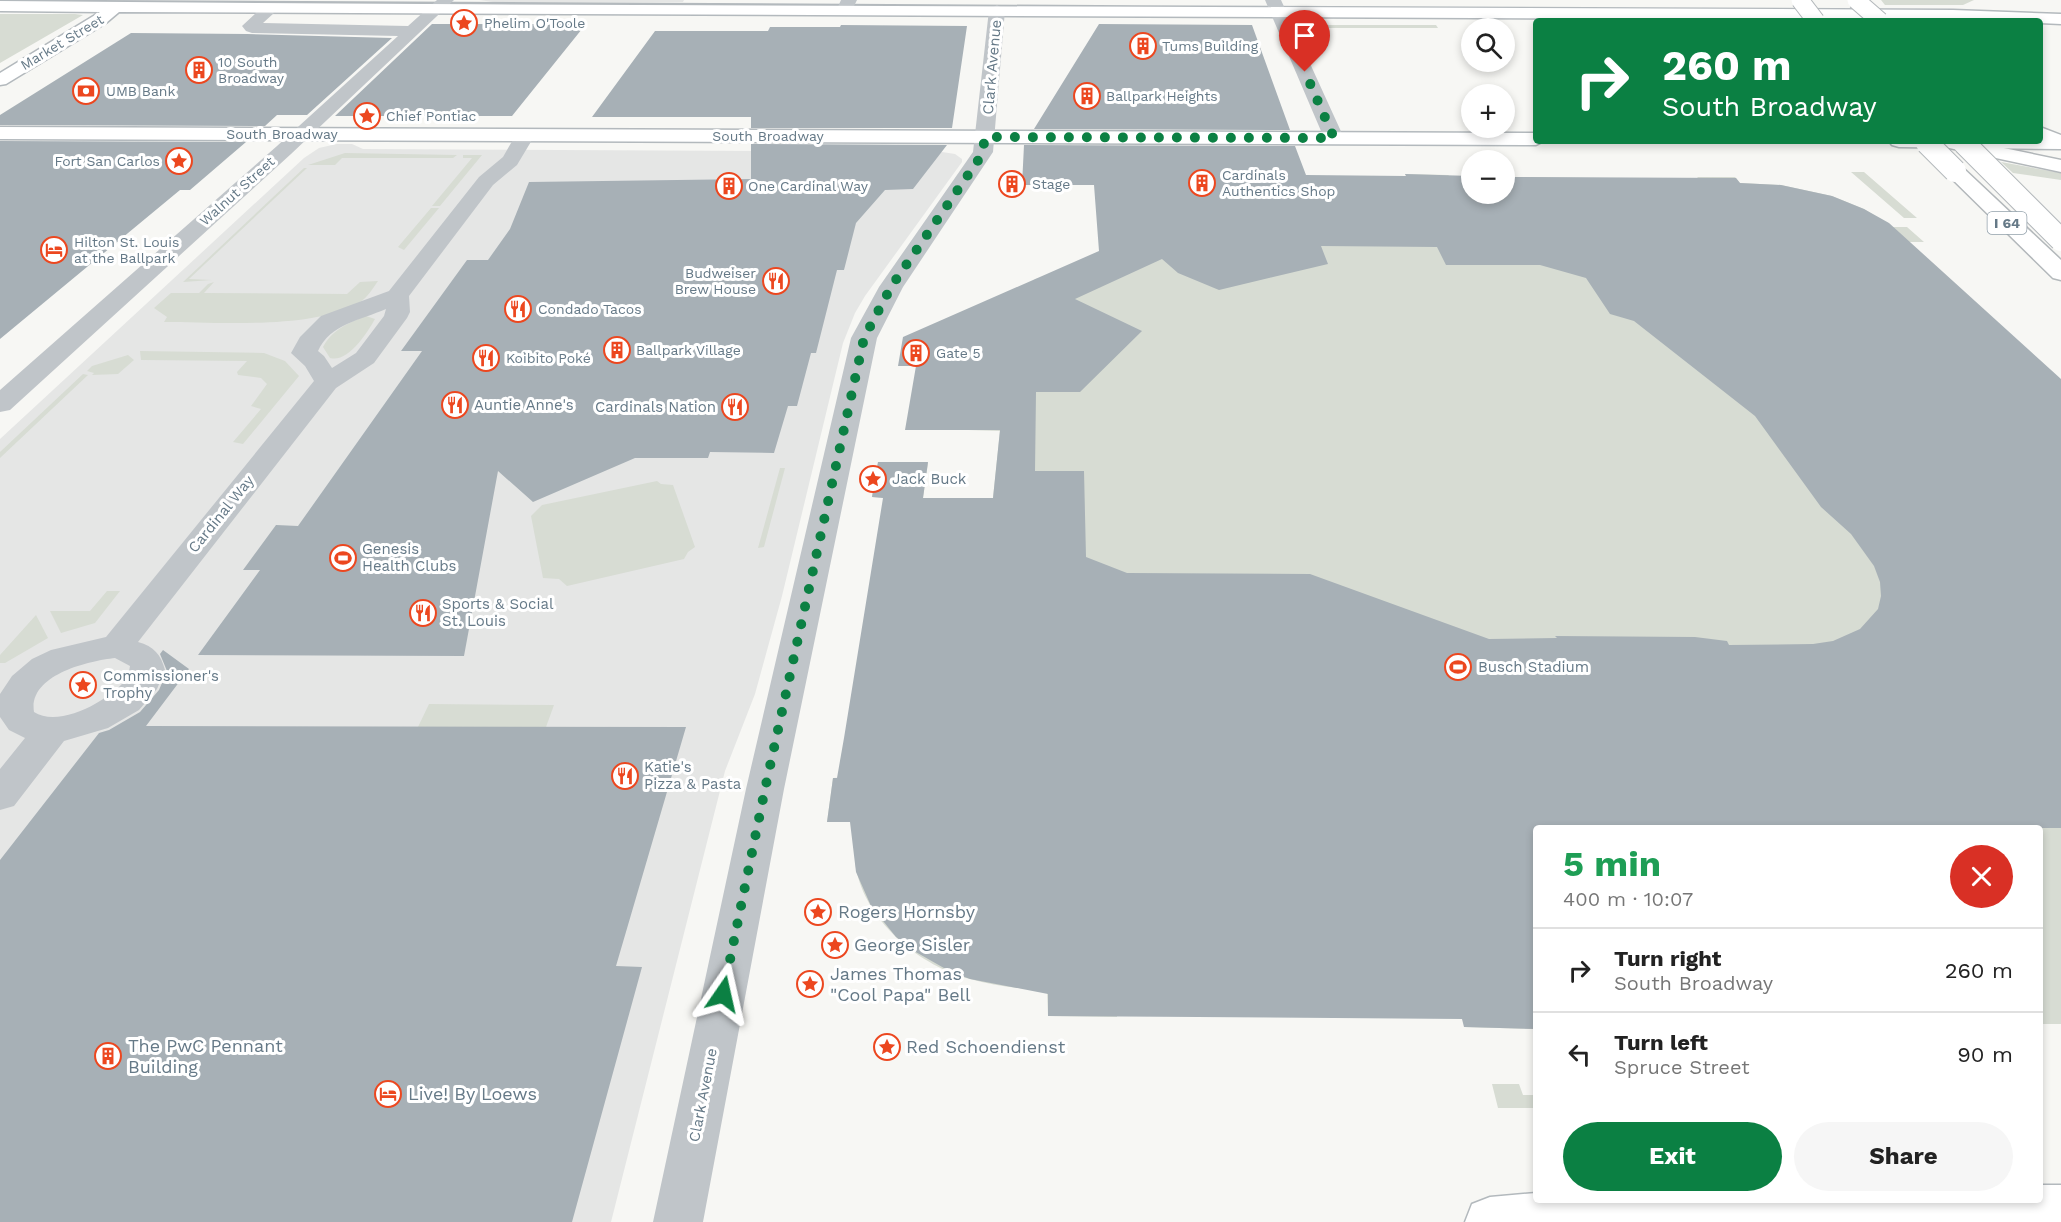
<!DOCTYPE html>
<html lang="en">
<head>
<meta charset="utf-8">
<style>
  body { margin:0; font-family:"Work Sans",sans-serif; background:#f6f6f6; color:#222; height:100vh; display:flex; flex-direction:column; font-size:22px; white-space:nowrap }
  * { box-sizing:border-box; margin:0 }
  p { font-size:20px; color:#767676 }
  .icon { flex:none; width:33px; height:33px; fill:none; stroke:currentColor; stroke-width:2; stroke-linecap:round; stroke-linejoin:round }
  .map { position:relative; flex:1; overflow:hidden }
  .drawer { position:absolute; left:1533px; top:825px; width:510px; height:378px; display:flex; flex-direction:column; background:#fff; border-radius:6px; box-shadow:0 3px 9px #0003 }
  .drawer>* { flex:none }
  .top-card { position:absolute; left:1533px; top:18px; width:510px; height:126px; border-radius:6px; box-shadow:0 3px 9px #0003; background:#0b8043; color:#fff; overflow:hidden }
  .tools { position:absolute; left:1461px; top:18px; display:grid; gap:12px }
  .tools a { display:grid; place-items:center; width:54px; height:54px; border-radius:50%; background:#fff; box-shadow:0 3px 9px #0003; font-size:30px }
  .pin { position:absolute; display:grid; place-items:center; width:51px; height:51px; color:#fff; margin:-62px -26px; border-radius:50% 50% 50% 0; rotate:-45deg; box-shadow:0 0 6px #0007 }
  .pin .icon { rotate:45deg }
  .me { position:absolute; width:66px; margin:-33px; rotate:11deg; stroke-linejoin:round; filter:drop-shadow(0 0 4px #0008) }
  .turn { display:flex; align-items:center; gap:21px; height:126px; padding:0 30px; font-size:27px }
  .turn .icon { width:78px; height:78px; stroke-width:2.5 }
  .turn b { display:block; font-size:42px; line-height:51px }
  .round { display:grid; place-items:center; flex:none; width:63px; height:63px; border-radius:32px; background:#f6f6f6 }
  .overview { display:flex; align-items:center; justify-content:space-between; height:102px; padding:0 30px }
  h1 { font-size:36px; font-weight:700; line-height:45px; color:#1e9e55 }
  .button { display:flex; gap:12px; margin-top:auto; padding:12px 30px }
  .button a { flex:1; height:69px; border-radius:36px; background:#0b8043; color:#fff; font-size:24px; font-weight:700; line-height:69px; text-align:center }
  .button a+a { background:#f6f6f6; color:#222 }
  ul { padding:0; list-style:none }
  li { display:flex; align-items:center; gap:18px; height:84px; padding:0 30px; border-top:2px solid #e0e0e0 }
  li div { flex:1 }
  li b { display:block; font-size:22px }
  li em { font-style:normal }
  .map>svg:first-child { display:block }
  .built { fill:#e5e6e5 }
  .green { fill:#d7dcd3 }
  .building { fill:#a7b0b6; fill-rule:evenodd }
  .lines { fill:none; stroke-linecap:round; stroke-linejoin:round }
  .major-casing { stroke:#b3b9bd; stroke-width:3 }
  .highway-casing { stroke:#b3b8bb; stroke-width:3 }
  .minor { fill:#c0c5c9; fill-rule:evenodd }
  .major { fill:#fff; fill-rule:evenodd }
  .highway { fill:#fff; fill-rule:evenodd }
  .highway-bridge-far1-casing { stroke:#b3b8bb; stroke-width:19; stroke-linecap:butt }
  .highway-bridge-casing { stroke:#b3b8bb; stroke-width:24; stroke-linecap:butt }
  .highway-bridge-far1 { stroke:#fff; stroke-width:17 }
  .highway-bridge { stroke:#fff; stroke-width:22 }
  .route { stroke:#0b8043; stroke-width:10; stroke-dasharray:0 18 }
  .labels { text-anchor:middle; stroke-width:6; stroke-linejoin:round; paint-order:stroke }
  .far-poi-label { font-size:14px; fill:#657987; stroke:#fff; text-anchor:start }
  .far-street-label { font-size:14px; fill:#657987; stroke:#fff }
  .shield { fill:#fff; stroke:#93a1ab; stroke-width:1.5 }
  .shield-label { font-size:14px; font-weight:bold; fill:#657987 }
  .street-label { font-size:15px; fill:#657987; stroke:#fff }
  .poi-label { font-size:15px; fill:#657987; stroke:#fff; text-anchor:start }
  .near-poi-label { font-size:18px; fill:#657987; stroke:#fff; text-anchor:start }
</style>
</head>
<body>
<div class="map">
<svg width="2061" height="1222" viewBox="0 0 2061 1222">
  <rect width="100%" height="100%" fill="#f7f7f4"/>
  <path class="built" d="M479 0H684L683 2H493Z
    M337 144H352L363 149 942 152 955 154 962 159V162L865 296 855 313 843 343 782 596 755 694 725 771 611 1222H0V439L304 158 319 148Z"/>
  <path class="green" d="M1881 0H1974L1963 5H1885Z
    M0 14H75L83 15 0 63Z
    M1320 25H1436L1438 28H1321Z
    M345 153 457 155 453 158H342L335 165H308Z
    M463 155H482L440 206H432L472 158H463Z
    M2001 162 2061 173V180L2013 173Z
    M304 168H307L189 279 212 280 183 282Z
    M1851 172H1864L1917 218H1904Z
    M1405 174 1448 175 1472 194H1504L1505 177 1699 179 1697 177H1735L1740 183 1781 185 1832 196 1864 209 1892 227H1907L1924 242H1904L2061 385V1024H2040V828H1536V1029L1465 1027 1459 1008 1118 1004 1117 1017 1048 1016 1047 990C1022 989 995 986 970 979 921 966 869 924 857 873 853 858 857 838 857 822H827L833 778 851 777 854 763H840L893 498 872 497 878 462 928 463 923 498H993L1000 431 968 430 973 374 1035 279 1424 205Z
    M431 208H439L404 250 398 247Z
    M378 281C373 288 367 298 360 302 315 330 217 322 164 322L167 317 154 308 171 293H199L208 284 214 282 204 293 347 294 360 282Z
    M366 316 375 319C367 333 348 363 330 358L323 347C333 329 348 323 366 316Z
    M140 351 264 353 285 361 299 376 243 444 233 442 261 409 251 406 267 384 261 378 238 375 237 372 247 361 141 360Z
    M128 355 134 360 118 374 92 375 94 373 87 371 92 366Z
    M83 374 88 375 0 458V452Z
    M780 468H785L764 547 758 548Z
    M657 481 661 484 673 485 695 547 688 552 684 559 567 586 559 579 543 578 531 516 542 505Z
    M107 591H120L95 623 61 633 50 611H90Z
    M36 615 48 638 5 663H0V655Z
    M429 704 554 705 546 727H418Z
    M1492 1084H1519L1523 1095H1536V1108H1498Z"/>
  <path class="building" d="M432 24H586L512 116H335Z
    M1099 24 1252 25 1290 130 1034 129Z
    M841 25 967 26 952 128H751V117H592L655 31H768L770 27H840Z
    M131 33 247 34 392 38 307 115H277L265 126 0 125V115Z
    M0 141 246 142 190 190H180L0 339Z
    M751 144 947 145 913 189 885 190 856 223 844 270H837L816 353H811L797 406H788L774 453 710 452 708 458H635L533 502 498 471 464 656 198 655 260 570H243L276 525 298 526 422 351H401L467 260H488L510 229 529 182 751 179Z
    M1024 145 1295 146 1306 175 1406 176 1405 174 1472 176V194H1504V177L1736 178 1740 183 1781 185 1832 196 1864 209 1889 223 2061 379V828H1536V1029L1464 1027 1462 1019 1048 1016V994L970 979 951 972 914 951 896 937 871 906 856 872 850 822H827L833 778H837L844 738 883 498 872 497 878 462H928L923 498H993L1000 430H905L916 366H898L903 337 1099 251 1094 185H1022ZM1321 246 1437 247 1446 265H1540L1586 278 1610 314 1634 321 1755 416 1821 507 1851 534 1874 566 1880 582 1881 596 1878 609 1860 629 1833 641 1813 644 1729 645 1727 641 1695 637 1555 636 1557 638 1489 639 1310 574 1127 573 1086 557 1084 471H1035L1036 392H1080L1142 331 1075 299 1162 259 1178 273 1219 290 1328 264Z
    M163 650 189 669 146 726 686 727 616 966 642 967 572 1222H0V860L99 733 109 730 140 712 159 690 167 671 160 654Z"/>
  <g class="lines">
    <defs>
      <path id="major" d="M0 1C651 7 1302 6 1953 10L2061 14V24L2040 23V21L1953 20 119 12 106 23 6 84 0 85V73L100 12 0 11Z
        M0 127 1536 133V141H1544L1536 145 0 139Z
        M2040 137H2061V149L1899 147 1892 145 1889 141H2040Z
        M2040 1185H2061V1222H1465L1472 1204 1490 1197 1536 1193V1200H2040Z"/>
      <path id="highway" d="M2040 127 2061 135V148L2040 140Z
        M1938 141H1970L2061 160V172L1940 146Z
        M1955 165 1962 167 2061 260V280L2053 278 1948 175 1945 171 1948 167Z"/>
    </defs>
    <use href="#major" class="major-casing"/>
    <use href="#highway" class="highway-casing"/>
    <path class="minor" d="M437 0H454L291 154 10 410 0 412V390L277 146 398 36 252 33 246 31 242 26 256 13 252 9 254 6H266L274 13 263 23 408 26Z
      M841 0H857L851 12 845 14 837 9Z
      M1265 0H1281L1344 138 1341 142H1327L1324 138Z
      M997 5 1005 10 993 152 903 287 877 338 784 789 703 1222H653L746 789 851 338 879 287 973 152 989 10Z
      M525 129 532 131 535 135 517 165 493 185 409 296 410 312 407 318 374 363 336 388 138 642C154 646 161 655 165 670L157 689 139 710 108 728 64 741 14 806 0 810V769L25 738 9 730 0 717V694L12 676 32 659 51 650 106 637 314 381 305 366 291 353 300 337 321 316 389 291 479 177 503 157 518 131ZM386 309 384 316 356 353 332 368 324 356 318 351C330 324 361 320 386 309ZM115 658 130 666 128 677C112 699 60 729 34 712 28 675 88 661 115 658Z"/>
    <use href="#major" class="major"/>
    <use href="#highway" class="highway"/>
    <defs>
      <path id="highway-bridge-far1" d="M1800 0 1816 21
        M1856 0 1880 21
        M1925 141 1928 144
        M1962 141 1965 144"/>
      <path id="highway-bridge" d="M1927 143 1955 171
        M1964 143 2061 240"/>
    </defs>
    <use href="#highway-bridge-far1" class="highway-bridge-far1-casing"/>
    <use href="#highway-bridge" class="highway-bridge-casing"/>
    <use href="#highway-bridge-far1" class="highway-bridge-far1"/>
    <use href="#highway-bridge" class="highway-bridge"/>
  </g>
  <g class="lines">
    <path class="route" d="M723 994 765 789 864 338 891 287 979 159 986 137 1334 138 1305 72"/>
  </g>
  <defs>
    <symbol id="sight-ring" viewBox="-11 -11 22 22"><circle r="9.5" fill="#fff" stroke="#ec471f" stroke-width="1.5"/><path d="M0-6L1.8-2.2L6-1.7L2.9 1.2L3.7 5.4L0 3.3L-3.7 5.4L-2.9 1.2L-6-1.7L-1.8-2.2Z" fill="#ec471f"/></symbol>
    <symbol id="building-ring" viewBox="-11 -11 22 22"><circle r="9.5" fill="#fff" stroke="#ec471f" stroke-width="1.5"/><path d="M-4-6H4V6H1V3H-1V6H-4ZM-2.5-4.3h1.7v1.8h-1.7ZM.8-4.3h1.7v1.8H.8ZM-2.5-1h1.7V.8h-1.7ZM.8-1h1.7V.8H.8Z" fill="#ec471f"/></symbol>
    <symbol id="bank-ring" viewBox="-11 -11 22 22"><circle r="9.5" fill="#fff" stroke="#ec471f" stroke-width="1.5"/><path d="M-6-4H6V4H-6ZM0-2.3a2.3 2.3 0 1 0 0 4.6a2.3 2.3 0 1 0 0-4.6Z" fill="#ec471f"/></symbol>
    <symbol id="hotel-ring" viewBox="-11 -11 22 22"><circle r="9.5" fill="#fff" stroke="#ec471f" stroke-width="1.5"/><path d="M-6-4.5h1.5V1H6V5H4.5V3h-9V5H-6ZM-4 0a1.8 1.8 0 1 1 3.6 0ZM.5 0V-2.5h3Q6-2.5 6 0Z" fill="#ec471f"/></symbol>
    <symbol id="restaurant-ring" viewBox="-11 -11 22 22"><circle r="9.5" fill="#fff" stroke="#ec471f" stroke-width="1.5"/><path d="M-5-6h1v4h1v-4h1v4h1v-4h1v5L-1.5 .5V6h-2V.5L-5-1ZM5-6V6H3V1.5H1.5Q1.5-4 5-6Z" fill="#ec471f"/></symbol>
    <symbol id="stadium-ring" viewBox="-11 -11 22 22"><circle r="9.5" fill="#fff" stroke="#ec471f" stroke-width="1.5"/><path d="M0-5a6.5 5 0 1 0 0 10a6.5 5 0 1 0 0-10ZM-3.5-1.8h7v3.6h-7Z" fill="#ec471f"/></symbol>
  </defs>
  <g fill-rule="evenodd">
    <use href="#sight-ring" x="449" y="8" width="30" height="30"/>
    <use href="#building-ring" x="1128" y="31" width="30" height="30"/>
    <use href="#building-ring" x="184" y="55" width="30" height="30"/>
    <use href="#bank-ring" x="71" y="76" width="30" height="30"/>
    <use href="#building-ring" x="1072" y="81" width="30" height="30"/>
    <use href="#sight-ring" x="352" y="101" width="30" height="30"/>
    <use href="#sight-ring" x="164" y="146" width="30" height="30"/>
    <use href="#building-ring" x="1187" y="168" width="30" height="30"/>
    <use href="#building-ring" x="997" y="169" width="30" height="30"/>
    <use href="#building-ring" x="714" y="171" width="30" height="30"/>
    <use href="#hotel-ring" x="39" y="235" width="30" height="30"/>
    <use href="#restaurant-ring" x="761" y="266" width="30" height="30"/>
    <use href="#restaurant-ring" x="503" y="294" width="30" height="30"/>
    <use href="#building-ring" x="602" y="335" width="30" height="30"/>
    <use href="#building-ring" x="901" y="338" width="30" height="30"/>
    <use href="#restaurant-ring" x="471" y="343" width="30" height="30"/>
    <use href="#restaurant-ring" x="440" y="390" width="30" height="30"/>
    <use href="#restaurant-ring" x="720" y="392" width="30" height="30"/>
    <use href="#sight-ring" x="858" y="464" width="30" height="30"/>
    <use href="#stadium-ring" x="328" y="543" width="30" height="30"/>
    <use href="#restaurant-ring" x="408" y="598" width="30" height="30"/>
    <use href="#stadium-ring" x="1443" y="652" width="30" height="30"/>
    <use href="#sight-ring" x="68" y="670" width="30" height="30"/>
    <use href="#restaurant-ring" x="610" y="761" width="30" height="30"/>
    <use href="#sight-ring" x="803" y="897" width="30" height="30"/>
    <use href="#sight-ring" x="820" y="930" width="30" height="30"/>
    <use href="#sight-ring" x="795" y="969" width="30" height="30"/>
    <use href="#sight-ring" x="872" y="1032" width="30" height="30"/>
    <use href="#building-ring" x="93" y="1041" width="30" height="30"/>
    <use href="#hotel-ring" x="373" y="1079" width="30" height="30"/>
  </g>
  <g class="labels">
    <g class="far-poi-label">
      <text x="484" y="28">Phelim O'Toole</text>
      <text x="1162" y="51">Tums Building</text>
      <text x="218" y="67">10 South<tspan x="218" dy="16">Broadway</tspan></text>
      <text x="106" y="96">UMB Bank</text>
      <text x="1106" y="101">Ballpark Heights</text>
      <text x="386" y="121">Chief Pontiac</text>
      <text x="160" y="166" text-anchor="end">Fort San Carlos</text>
      <text x="1222" y="180">Cardinals<tspan x="1222" dy="16">Authentics Shop</tspan></text>
      <text x="1032" y="189">Stage</text>
      <text x="748" y="191">One Cardinal Way</text>
      <text x="74" y="247">Hilton St. Louis<tspan x="74" dy="16">at the Ballpark</tspan></text>
      <text x="756" y="278" text-anchor="end">Budweiser<tspan x="756" dy="16">Brew House</tspan></text>
      <text x="538" y="314">Condado Tacos</text>
      <text x="636" y="355">Ballpark Village</text>
      <text x="936" y="358">Gate 5</text>
      <text x="506" y="363">Koibito Poké</text>
    </g>
    <g class="far-street-label">
      <text transform="translate(62 42) rotate(-31)" y="5">Market Street</text>
      <text x="282" y="139">South Broadway</text>
      <text x="768" y="141">South Broadway</text>
      <text transform="translate(237 191) rotate(-42)" y="5">Walnut Street</text>
    </g>
    <rect class="shield" x="1987.5" y="212" width="39" height="22" rx="4.5"/>
    <g class="shield-label">
      <text x="2007" y="228">I 64</text>
    </g>
    <g class="street-label">
      <text transform="translate(992 67) rotate(-85)" y="5">Clark Avenue</text>
      <text transform="translate(221 514) rotate(-51)" y="5">Cardinal Way</text>
      <text transform="translate(703 1095) rotate(-79)" y="5">Clark Avenue</text>
    </g>
    <g class="poi-label">
      <text x="474" y="410">Auntie Anne's</text>
      <text x="716" y="412" text-anchor="end">Cardinals Nation</text>
      <text x="892" y="484">Jack Buck</text>
      <text x="362" y="554">Genesis<tspan x="362" dy="17">Health Clubs</tspan></text>
      <text x="442" y="609">Sports &amp; Social<tspan x="442" dy="17">St. Louis</tspan></text>
      <text x="1478" y="672">Busch Stadium</text>
      <text x="103" y="681">Commissioner's<tspan x="103" dy="17">Trophy</tspan></text>
      <text x="644" y="772">Katie's<tspan x="644" dy="17">Pizza &amp; Pasta</tspan></text>
    </g>
    <g class="near-poi-label">
      <text x="838" y="918">Rogers Hornsby</text>
      <text x="854" y="951">George Sisler</text>
      <text x="830" y="980">James Thomas<tspan x="830" dy="21">"Cool Papa" Bell</tspan></text>
      <text x="128" y="1052">The PwC Pennant<tspan x="128" dy="21">Building</tspan></text>
      <text x="906" y="1053">Red Schoendienst</text>
      <text x="408" y="1100">Live! By Loews</text>
    </g>
  </g>
</svg>
<div class="tools">
<a><svg class="icon" aria-label="search" viewBox="0 0 24 24"><circle cx="10" cy="10" r="6"/><path d="M15 15l6 6"/></svg></a>
<a>+</a>
<a>−</a>
</div>
<div class="pin" style="left:1305px;top:72px;background:#d93025"><svg class="icon" aria-label="arrive" viewBox="0 0 24 24"><path d="M6 21V4h12l-3 4 3 4H6"/></svg></div>
<svg class="me" style="left:723px;top:994px" viewBox="-20 -20 40 40"><path d="M0-17L14 15 0 8-14 15z" fill="#0b8043" stroke="#fff" stroke-width="4"/></svg>
<div class="top-card">
<div class="turn"><svg class="icon" aria-label="right" viewBox="0 0 24 24"><path d="M7 20v-9h11M14 6l5 5-5 5"/></svg><div><b>260 m</b>South Broadway</div></div>
</div>
<section class="drawer">
<div class="overview"><div><h1>5 min</h1><p>400 m · 10:07</p></div><a class="round" style="background:#d93025;color:#fff"><svg class="icon" aria-label="close" viewBox="0 0 24 24"><path d="M6 6l12 12M18 6L6 18"/></svg></a></div>
<ul>
<li><svg class="icon" aria-label="right" viewBox="0 0 24 24"><path d="M7 20v-9h11M14 6l5 5-5 5"/></svg><div><b>Turn right</b><p>South Broadway</p></div><em>260 m</em></li>
<li><svg class="icon" aria-label="left" viewBox="0 0 24 24"><path d="M17 20v-9H6M10 6l-5 5 5 5"/></svg><div><b>Turn left</b><p>Spruce Street</p></div><em>90 m</em></li>
</ul>
<div class="button"><a>Exit</a><a>Share</a></div>
</section>
</div>
</body>
</html>
